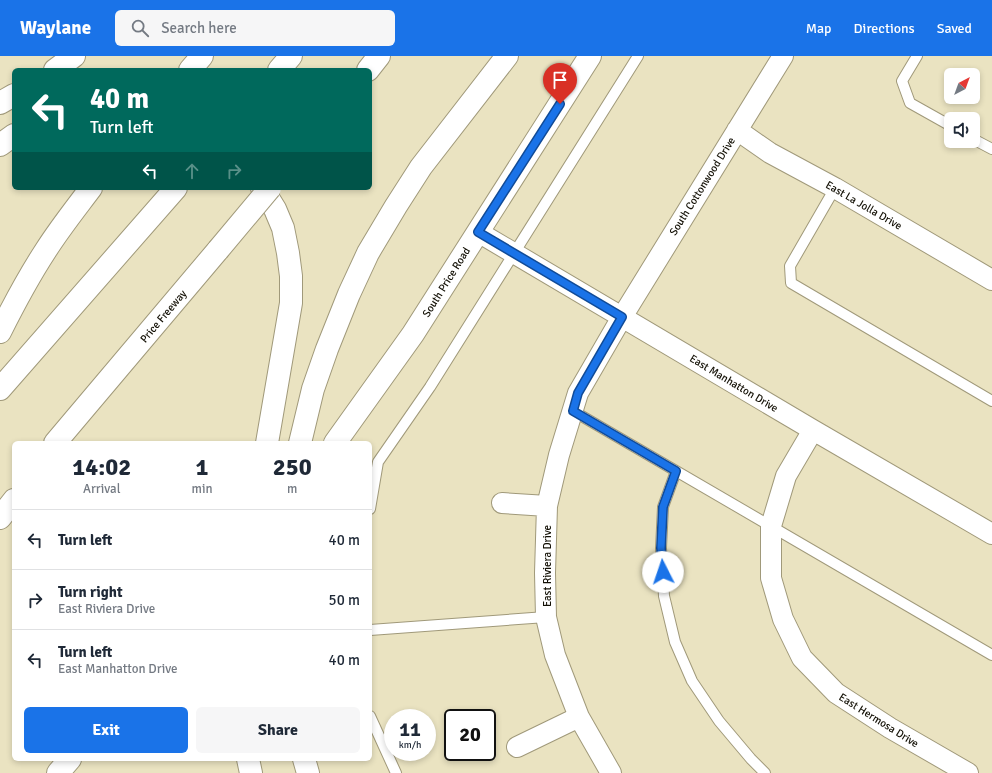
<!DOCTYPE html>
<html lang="en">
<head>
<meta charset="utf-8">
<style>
  body { margin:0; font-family:Signika,sans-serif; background:#f6f6f7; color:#1f2937; height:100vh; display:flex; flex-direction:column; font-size:15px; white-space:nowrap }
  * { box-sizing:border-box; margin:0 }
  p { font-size:13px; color:#747a83 }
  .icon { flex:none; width:22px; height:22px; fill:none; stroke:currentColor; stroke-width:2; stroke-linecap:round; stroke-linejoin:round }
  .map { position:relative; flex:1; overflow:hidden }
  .sheet { position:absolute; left:12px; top:385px; width:360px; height:320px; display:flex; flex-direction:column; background:#fff; border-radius:6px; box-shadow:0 2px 6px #0003 }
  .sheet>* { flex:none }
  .guide { position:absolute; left:12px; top:12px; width:360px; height:122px; border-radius:6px; box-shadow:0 2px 6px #0003; background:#00695c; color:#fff; overflow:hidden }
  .needle { width:26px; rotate:41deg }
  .controls { position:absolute; left:944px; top:12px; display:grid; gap:8px }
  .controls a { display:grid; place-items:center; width:36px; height:36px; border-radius:6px; background:#fff; box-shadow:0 2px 6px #0003; font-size:20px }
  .speed { position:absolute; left:384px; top:653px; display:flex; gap:8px; font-size:20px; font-weight:700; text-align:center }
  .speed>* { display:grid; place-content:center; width:52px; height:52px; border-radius:50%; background:#fff; box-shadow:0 2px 6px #0003; line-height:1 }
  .speed small { font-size:10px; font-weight:400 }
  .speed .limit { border:2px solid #111; border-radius:6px; background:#fff; color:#111 }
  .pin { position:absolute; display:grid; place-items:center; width:34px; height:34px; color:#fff; margin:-41px -17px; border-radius:50% 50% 50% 0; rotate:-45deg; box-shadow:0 0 4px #0007 }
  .pin .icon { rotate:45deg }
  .me { position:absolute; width:44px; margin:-22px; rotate:356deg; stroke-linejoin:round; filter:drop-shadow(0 0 3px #0008) }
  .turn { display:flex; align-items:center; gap:14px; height:84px; padding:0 12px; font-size:18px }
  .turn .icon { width:52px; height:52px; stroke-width:2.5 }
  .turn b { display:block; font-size:28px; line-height:34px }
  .lanes { display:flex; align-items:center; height:38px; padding:0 12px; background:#0003; justify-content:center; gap:20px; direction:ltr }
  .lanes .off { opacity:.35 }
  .eta { display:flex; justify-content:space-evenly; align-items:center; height:68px; text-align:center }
  .eta b { font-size:24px; font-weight:800; line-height:28px }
  .primary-button { display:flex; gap:8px; margin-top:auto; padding:8px 12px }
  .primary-button a { flex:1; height:46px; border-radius:6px; background:#1a73e8; color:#fff; font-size:16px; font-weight:800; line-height:46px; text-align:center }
  .primary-button a+a { background:#f6f6f7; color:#1f2937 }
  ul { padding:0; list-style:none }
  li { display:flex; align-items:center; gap:12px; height:60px; padding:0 12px; border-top:1px solid #e0e1e3 }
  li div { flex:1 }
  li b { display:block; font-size:15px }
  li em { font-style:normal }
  header { display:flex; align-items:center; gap:24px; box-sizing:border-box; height:56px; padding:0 20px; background:#1a73e8; color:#fff }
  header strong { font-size:19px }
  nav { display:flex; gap:22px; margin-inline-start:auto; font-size:14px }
  .search { width:280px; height:36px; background:#f6f6f7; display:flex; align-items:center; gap:10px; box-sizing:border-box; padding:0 14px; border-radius:6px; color:#747a83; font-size:15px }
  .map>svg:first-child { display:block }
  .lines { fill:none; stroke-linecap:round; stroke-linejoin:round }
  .lane-casing { stroke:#a0997a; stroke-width:12 }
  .street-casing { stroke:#a0997a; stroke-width:22 }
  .secondary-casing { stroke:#a0997a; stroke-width:24 }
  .highway-casing { stroke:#a0997a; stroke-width:24 }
  .lane { stroke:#fff; stroke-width:10 }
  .street { stroke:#fff; stroke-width:20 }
  .secondary { stroke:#fff; stroke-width:22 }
  .highway { stroke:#fff; stroke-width:22 }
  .highway-bridge-casing { stroke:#a0997a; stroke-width:24; stroke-linecap:butt }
  .highway-bridge { stroke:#fff; stroke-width:22 }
  .route-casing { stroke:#114b97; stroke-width:10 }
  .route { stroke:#1a73e8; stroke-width:7 }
  .labels { text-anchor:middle; stroke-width:4; stroke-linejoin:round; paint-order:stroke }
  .street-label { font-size:11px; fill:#120f04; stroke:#fff }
</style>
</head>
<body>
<header>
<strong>Waylane</strong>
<div class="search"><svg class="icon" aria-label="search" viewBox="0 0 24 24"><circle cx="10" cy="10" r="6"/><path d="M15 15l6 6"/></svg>Search here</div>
<nav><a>Map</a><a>Directions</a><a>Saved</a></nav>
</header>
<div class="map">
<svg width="992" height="717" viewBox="0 0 992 717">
  <rect width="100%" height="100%" fill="#eae3c1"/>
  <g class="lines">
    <defs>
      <path id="lane" d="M917 0 902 25 910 47 951 70
        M973 83 992 93
        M835 132 790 210 791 227 992 345
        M573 355 992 599
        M676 415 663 451 661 492 664 540 675 586 692 625 719 665 751 703 765 717
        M370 453 378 406 430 331 638 0
        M370 574 546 561
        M370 660 396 717"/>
      <path id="street" d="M737 74 770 97 835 132 992 224
        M478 176 813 374 992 478
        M813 374 786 420 771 470V522L783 563 802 602 836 637 890 672 968 717
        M502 447 547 450
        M517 691 579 661
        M611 717 579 661 555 599 546 561 545 517 547 450 559 399 578 337 622 261 783 0"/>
      <path id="secondary" d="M335 387 413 278 590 0
        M58 717 70 703"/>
      <path id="highway" d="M55 14 74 0
        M190 14 202 0
        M279 14 291 0
        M368 14 379 0
        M0 47 14 39
        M0 89 14 79
        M262 132 275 153 283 172 288 197 291 220V247L267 387
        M0 276C14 248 29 220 46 194 60 172 76 152 91 132
        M0 333 176 132
        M55 387 218 194
        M300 387 313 333 327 293 349 238 368 197 396 150 421 111 507 0
        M0 462 14 444
        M248 703 251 717
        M304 703 308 717"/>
    </defs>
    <use href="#lane" class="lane-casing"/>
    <use href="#street" class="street-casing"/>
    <use href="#secondary" class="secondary-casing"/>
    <use href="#highway" class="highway-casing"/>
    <use href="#lane" class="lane"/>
    <use href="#street" class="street"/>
    <use href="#secondary" class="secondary"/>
    <use href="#highway" class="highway"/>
    <defs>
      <path id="highway-bridge" d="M218 194 270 132"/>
    </defs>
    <use href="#highway-bridge" class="highway-bridge-casing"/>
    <use href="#highway-bridge" class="highway-bridge"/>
  </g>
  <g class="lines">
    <defs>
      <path id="route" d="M560 48 478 176 622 261 578 337 573 355 676 415 663 451 661 492 663 516"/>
    </defs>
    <use href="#route" class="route-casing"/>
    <use href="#route" class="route"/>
  </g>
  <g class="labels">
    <g class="street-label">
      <text transform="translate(702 130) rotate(-58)" y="4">South Cottonwood Drive</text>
      <text transform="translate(864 149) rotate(30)" y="4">East La Jolla Drive</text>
      <text transform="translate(446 226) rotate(-58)" y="4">South Price Road</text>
      <text transform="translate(163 260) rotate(-50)" y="4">Price Freeway</text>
      <text transform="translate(734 327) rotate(31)" y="4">East Manhatton Drive</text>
      <text transform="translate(547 510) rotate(-90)" y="4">East Riviera Drive</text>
      <text transform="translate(879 664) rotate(32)" y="4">East Hermosa Drive</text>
    </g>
  </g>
</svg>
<div class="controls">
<a><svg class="needle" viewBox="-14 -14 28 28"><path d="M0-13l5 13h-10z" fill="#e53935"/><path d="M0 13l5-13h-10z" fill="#747a83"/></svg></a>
<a><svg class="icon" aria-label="sound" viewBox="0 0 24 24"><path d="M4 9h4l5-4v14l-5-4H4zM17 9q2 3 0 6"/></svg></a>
</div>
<div class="speed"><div>11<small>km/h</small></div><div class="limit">20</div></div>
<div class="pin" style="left:560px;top:48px;background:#d93025"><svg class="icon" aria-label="arrive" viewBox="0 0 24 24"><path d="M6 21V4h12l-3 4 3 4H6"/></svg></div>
<svg class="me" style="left:663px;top:516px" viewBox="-20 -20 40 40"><circle r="19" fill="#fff"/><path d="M0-13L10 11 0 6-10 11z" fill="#1a73e8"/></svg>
<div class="guide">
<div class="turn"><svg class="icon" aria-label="left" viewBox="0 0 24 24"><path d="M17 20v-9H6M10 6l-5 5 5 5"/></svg><div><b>40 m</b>Turn left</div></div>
<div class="lanes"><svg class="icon" aria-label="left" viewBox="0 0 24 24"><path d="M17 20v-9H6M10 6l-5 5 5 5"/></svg><svg class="icon off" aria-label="ahead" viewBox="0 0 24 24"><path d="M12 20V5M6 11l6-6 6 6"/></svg><svg class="icon off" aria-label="right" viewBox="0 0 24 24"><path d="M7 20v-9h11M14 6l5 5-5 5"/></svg></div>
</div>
<section class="sheet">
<div class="eta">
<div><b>14:02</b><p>Arrival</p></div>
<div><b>1</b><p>min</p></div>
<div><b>250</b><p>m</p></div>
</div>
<ul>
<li><svg class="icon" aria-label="left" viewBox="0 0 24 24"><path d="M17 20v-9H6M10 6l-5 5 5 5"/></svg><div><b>Turn left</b></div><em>40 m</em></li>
<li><svg class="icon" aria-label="right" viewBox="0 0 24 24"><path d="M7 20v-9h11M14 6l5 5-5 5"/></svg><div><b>Turn right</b><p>East Riviera Drive</p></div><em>50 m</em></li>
<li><svg class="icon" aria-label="left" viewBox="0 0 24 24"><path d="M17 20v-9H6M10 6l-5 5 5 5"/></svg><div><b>Turn left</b><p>East Manhatton Drive</p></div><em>40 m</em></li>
</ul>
<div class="primary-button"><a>Exit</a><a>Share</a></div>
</section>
</div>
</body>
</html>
